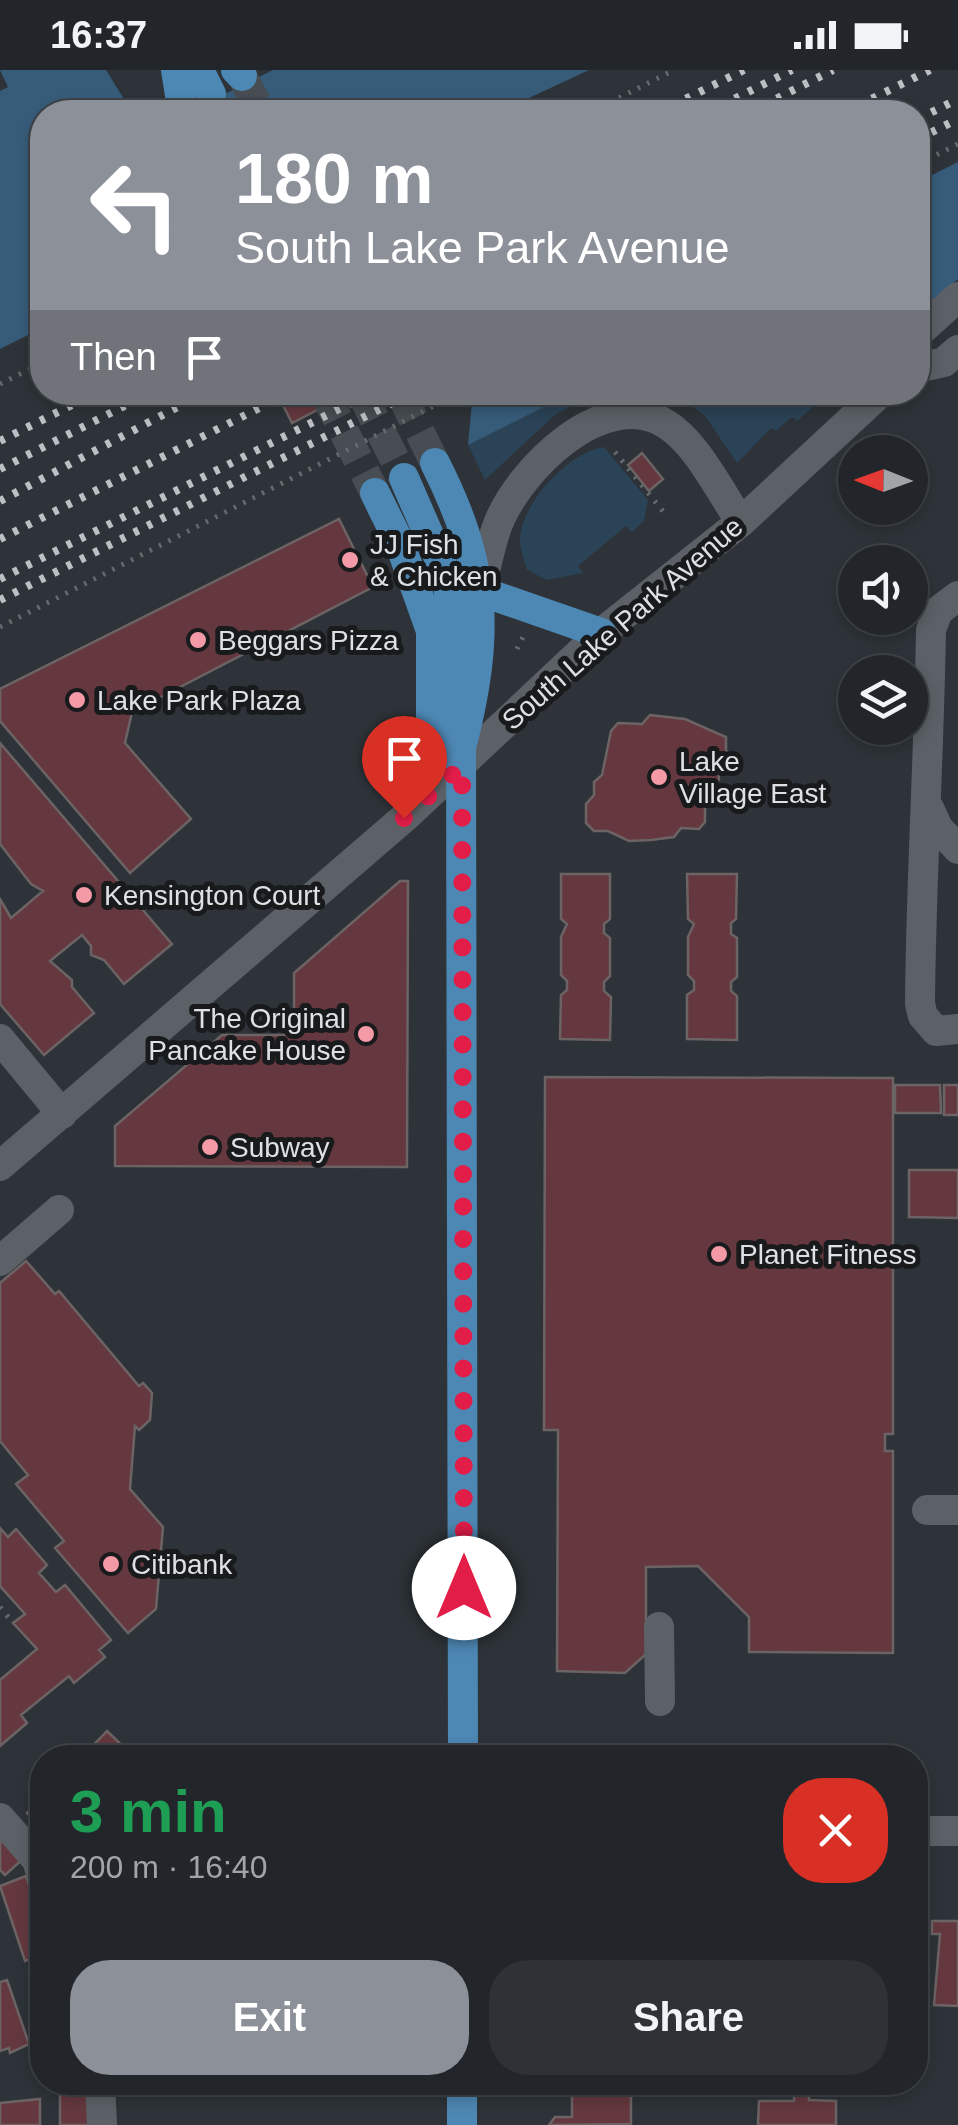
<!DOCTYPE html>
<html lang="en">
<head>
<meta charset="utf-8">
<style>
  body { margin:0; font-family:Arial,sans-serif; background:#2e3236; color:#f1f3f6; height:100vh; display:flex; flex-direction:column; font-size:38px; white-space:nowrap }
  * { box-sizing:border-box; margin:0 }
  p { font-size:32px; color:#a2a5a8 }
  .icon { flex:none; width:55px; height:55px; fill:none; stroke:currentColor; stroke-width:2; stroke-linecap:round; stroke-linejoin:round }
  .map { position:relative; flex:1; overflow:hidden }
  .side { position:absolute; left:30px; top:1675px; width:898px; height:350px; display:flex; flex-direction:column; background:#22262a; border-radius:40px; box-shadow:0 5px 15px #0003,0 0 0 2px #3f4347 }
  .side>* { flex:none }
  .top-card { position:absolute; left:30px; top:30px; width:900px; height:305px; border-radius:40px; box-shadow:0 5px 15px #0003,0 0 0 2px #3f4347; background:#8c9099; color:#fff; overflow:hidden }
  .needle { width:65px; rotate:271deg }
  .controls { position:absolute; left:838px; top:365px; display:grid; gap:20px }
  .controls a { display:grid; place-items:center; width:90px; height:90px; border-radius:50%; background:#22262a; box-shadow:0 5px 15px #0003,0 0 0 2px #3f4347; font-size:50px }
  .pin { position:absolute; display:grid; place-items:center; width:85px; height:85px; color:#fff; margin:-102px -42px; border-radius:50% 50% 50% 0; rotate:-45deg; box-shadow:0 0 10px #0007 }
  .pin .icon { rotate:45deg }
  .me { position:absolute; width:110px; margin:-55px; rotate:0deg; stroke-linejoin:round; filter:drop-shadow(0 0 8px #0008) }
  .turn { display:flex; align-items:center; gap:35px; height:210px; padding:0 40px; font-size:45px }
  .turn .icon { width:130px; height:130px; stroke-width:2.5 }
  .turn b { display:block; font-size:70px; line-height:85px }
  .then { display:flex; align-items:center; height:95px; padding:0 40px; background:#0003; gap:20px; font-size:38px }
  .round { display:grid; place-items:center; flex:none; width:105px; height:105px; border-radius:40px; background:#2e3236 }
  .summary { display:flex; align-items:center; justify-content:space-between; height:170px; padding:0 40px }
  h1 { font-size:60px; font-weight:700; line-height:75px; color:#1e9e55 }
  .action { display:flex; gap:20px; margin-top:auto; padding:20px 40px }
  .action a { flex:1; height:115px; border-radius:40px; background:#8c9099; color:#fff; font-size:40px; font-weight:700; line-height:115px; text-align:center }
  .action a+a { background:#2e3236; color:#f1f3f6 }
  .status { display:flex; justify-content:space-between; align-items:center; height:70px; padding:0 50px; background:#22262a; direction:ltr }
  .status svg { height:28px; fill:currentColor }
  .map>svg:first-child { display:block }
  .green { fill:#2b4356 }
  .forest { fill:#375c7a }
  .building { fill:#65383f; stroke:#6c6364; stroke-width:2.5 }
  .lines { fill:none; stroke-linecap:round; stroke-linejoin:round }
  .major-tunnel { stroke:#474d52; stroke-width:30; stroke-dasharray:30 15; stroke-linecap:butt }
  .path { stroke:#656a6e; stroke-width:5; stroke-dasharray:2.5 8; stroke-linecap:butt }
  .minor { stroke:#5b6166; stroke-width:30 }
  .major { stroke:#4d87b3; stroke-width:30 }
  .rail { stroke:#bcc0c4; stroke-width:8; stroke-dasharray:5 10; stroke-linecap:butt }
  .route { stroke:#e11d48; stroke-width:18; stroke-dasharray:0 32.4 }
  .poi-dot { fill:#f49aa7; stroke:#181a1c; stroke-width:4 }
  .labels { text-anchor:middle; stroke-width:10; stroke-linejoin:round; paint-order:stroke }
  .poi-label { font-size:28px; fill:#dde0e4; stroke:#181a1c; text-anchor:start }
  .street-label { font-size:28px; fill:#dde0e4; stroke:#181a1c }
</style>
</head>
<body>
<div class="status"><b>16:37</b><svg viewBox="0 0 49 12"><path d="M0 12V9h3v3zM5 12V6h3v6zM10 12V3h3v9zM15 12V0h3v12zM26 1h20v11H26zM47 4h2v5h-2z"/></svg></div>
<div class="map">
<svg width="958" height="2055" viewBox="0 0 958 2055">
  <rect width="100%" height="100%" fill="#2d3338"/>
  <path class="green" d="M572 323H598L556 344 485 410 468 375Z
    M675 323H829L797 351 792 347 776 361 771 358 737 393 705 346Z
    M604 377 648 430 644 451 632 462 626 456 578 496 583 503 547 510 527 500C525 491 519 477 520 468 523 431 569 382 604 377Z"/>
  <path class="forest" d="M0 0H106L132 42H42V258L0 279V21L8 17Z
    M273 0H589L499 42H189Z
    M958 92V209L918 244V112Z
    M491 323V322L572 323 468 375 472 332Z"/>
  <path class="building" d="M308 322H352L292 353 283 335Z
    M642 383 663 409 649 421 628 395Z
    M339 449 373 517 132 642 125 673 191 749 130 803 0 651V619Z
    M650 645 685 649 726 667V687L718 697 719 709 705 734V752L699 759 681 758 674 767 651 770 629 771 608 761H594L586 753V734L594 725V712L602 705 611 661 618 653 642 654Z
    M0 673 172 874 124 914 104 890 91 885V876L82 865 50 891 72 910V917L94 943 44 985 0 934V829L11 848 43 821 31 814 0 774Z
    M561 804H610V849L604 854V863L610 868V906L604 912V921L611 927 610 970 560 969 561 925 567 920V911L561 905V867L567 854 561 849Z
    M687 804H737L736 849 731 853V864L737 868V907L731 912V921L737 926V970L687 969V925L694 920V911L688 905V867L694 854 688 849Z
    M400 811H408L407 1097 115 1096V1056L222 965H294V903Z
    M545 1007 893 1008V1364H885V1381H893V1583L749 1582V1547L698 1496 646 1497V1584L625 1603 557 1601 558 1360H544Z
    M895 1015H940L941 1043H895Z
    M944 1015H958V1045H944Z
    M909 1100H958V1148L909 1147Z
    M26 1191 55 1224 59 1221 139 1316 143 1313 152 1323 150 1350 139 1360 135 1356 130 1419 163 1457 156 1539 128 1563 55 1478 64 1471 16 1414 28 1405 0 1371V1213Z
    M0 1458 8 1467 16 1459 47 1495 39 1503 56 1522 65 1515 111 1570 99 1580 105 1587 74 1613 69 1606 21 1645 27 1653 0 1676V1610L37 1579 13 1553 25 1544 0 1516Z
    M107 1661 135 1688H81Z
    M42 1727V1759L27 1743Z
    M0 1765 22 1790 5 1805 0 1800Z
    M26 1806 42 1852V1885L25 1891 0 1816Z
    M932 1851H958V1936L934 1935 940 1864H932Z
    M42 1899V1943L29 1904Z
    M7 1910 29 1974 10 1983 9 1978 0 1981V1912Z
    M572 2019 631 2020V2054L549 2055 555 2047H572Z
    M809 2023V2030L836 2031V2055H758L759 2031H794V2024Z
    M60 2024H89V2055H60Z
    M40 2029V2055H0V2033Z"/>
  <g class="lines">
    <path class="major-tunnel" d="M242 6 261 42
      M324 322 375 423
      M361 322 404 408
      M400 322 435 393"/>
    <path class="path" d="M591 42 674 0
      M918 94 958 74
      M0 314 42 293
      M615 382 666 445
      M0 557 461 322
      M517 579 524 565
      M0 1537 13 1553"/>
    <path class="minor" d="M918 263 958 227
      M918 298 944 292 958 280
      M480 521C486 499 490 475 498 454 519 400 604 315 666 354 697 373 720 422 741 452
      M958 526 938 541 931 560C929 686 921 809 920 934L923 946 936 961 958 959
      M929 738 938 758 958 779
      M0 969 62 1044
      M0 1096 404 748 601 563 741 452 881 322
      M0 1191 59 1140
      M927 1440H958
      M659 1557 660 1631
      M0 1748 37 1790 42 1807
      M915 1761H958
      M100 2012 102 2055"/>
    <path class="major" d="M176 0 182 38
      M199 0 211 24
      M236 0 242 6
      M435 393C488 498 490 565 461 678L463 1688
      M404 408 446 504 457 571 458 650
      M375 423 400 474 431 561V655L461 678
      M480 521 601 563
      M462 2055V2012"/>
    <path class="rail" d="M659 42 744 0
      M708 42 792 0
      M750 42 833 0
      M845 42 930 0
      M918 49 958 29
      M918 69 958 49
      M0 371 98 322
      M0 399 152 322
      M0 431 206 322
      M0 469 291 322
      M0 509 373 322
      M0 530 414 322"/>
  </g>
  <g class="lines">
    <path class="route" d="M404 748 462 696 464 1518"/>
  </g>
  <g class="poi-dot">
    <circle cx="350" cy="490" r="10"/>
    <circle cx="198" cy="570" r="10"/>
    <circle cx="77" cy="630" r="10"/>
    <circle cx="659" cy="707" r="10"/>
    <circle cx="84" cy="825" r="10"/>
    <circle cx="366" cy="964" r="10"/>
    <circle cx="210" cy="1077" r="10"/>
    <circle cx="719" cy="1184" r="10"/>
    <circle cx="111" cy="1494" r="10"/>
  </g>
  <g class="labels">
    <g class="poi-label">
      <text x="370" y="484">JJ Fish<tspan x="370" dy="32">&amp; Chicken</tspan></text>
      <text x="218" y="580">Beggars Pizza</text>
      <text x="97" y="640">Lake Park Plaza</text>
      <text x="679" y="701">Lake<tspan x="679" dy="32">Village East</tspan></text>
      <text x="104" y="835">Kensington Court</text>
      <text x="346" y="958" text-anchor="end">The Original<tspan x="346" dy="32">Pancake House</tspan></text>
      <text x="230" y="1087">Subway</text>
      <text x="739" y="1194">Planet Fitness</text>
      <text x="131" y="1504">Citibank</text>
    </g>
    <g class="street-label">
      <text transform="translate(622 553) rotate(-41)" y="10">South Lake Park Avenue</text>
    </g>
  </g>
</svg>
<div class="controls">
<a><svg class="needle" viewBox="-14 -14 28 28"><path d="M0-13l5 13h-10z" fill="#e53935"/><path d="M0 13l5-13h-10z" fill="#a2a5a8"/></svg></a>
<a><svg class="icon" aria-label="sound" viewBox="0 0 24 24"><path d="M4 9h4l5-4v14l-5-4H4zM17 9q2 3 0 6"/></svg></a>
<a><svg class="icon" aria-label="layers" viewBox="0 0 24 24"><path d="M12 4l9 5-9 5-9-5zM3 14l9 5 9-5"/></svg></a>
</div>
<div class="pin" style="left:404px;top:748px;background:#d93025"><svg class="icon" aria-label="arrive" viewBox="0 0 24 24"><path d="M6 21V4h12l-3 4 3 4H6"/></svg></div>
<svg class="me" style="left:464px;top:1518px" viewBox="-20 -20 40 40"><circle r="19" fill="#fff"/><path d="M0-13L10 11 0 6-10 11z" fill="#e11d48"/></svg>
<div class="top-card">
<div class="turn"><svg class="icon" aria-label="left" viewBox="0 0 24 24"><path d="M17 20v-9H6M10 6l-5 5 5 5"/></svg><div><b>180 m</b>South Lake Park Avenue</div></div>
<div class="then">Then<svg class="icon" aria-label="arrive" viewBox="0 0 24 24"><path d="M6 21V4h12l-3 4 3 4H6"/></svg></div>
</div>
<section class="side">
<div class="summary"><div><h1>3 min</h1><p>200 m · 16:40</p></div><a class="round" style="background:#d93025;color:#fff"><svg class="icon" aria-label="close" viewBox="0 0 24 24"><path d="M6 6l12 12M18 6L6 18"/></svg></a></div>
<div class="action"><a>Exit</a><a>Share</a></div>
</section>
</div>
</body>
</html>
